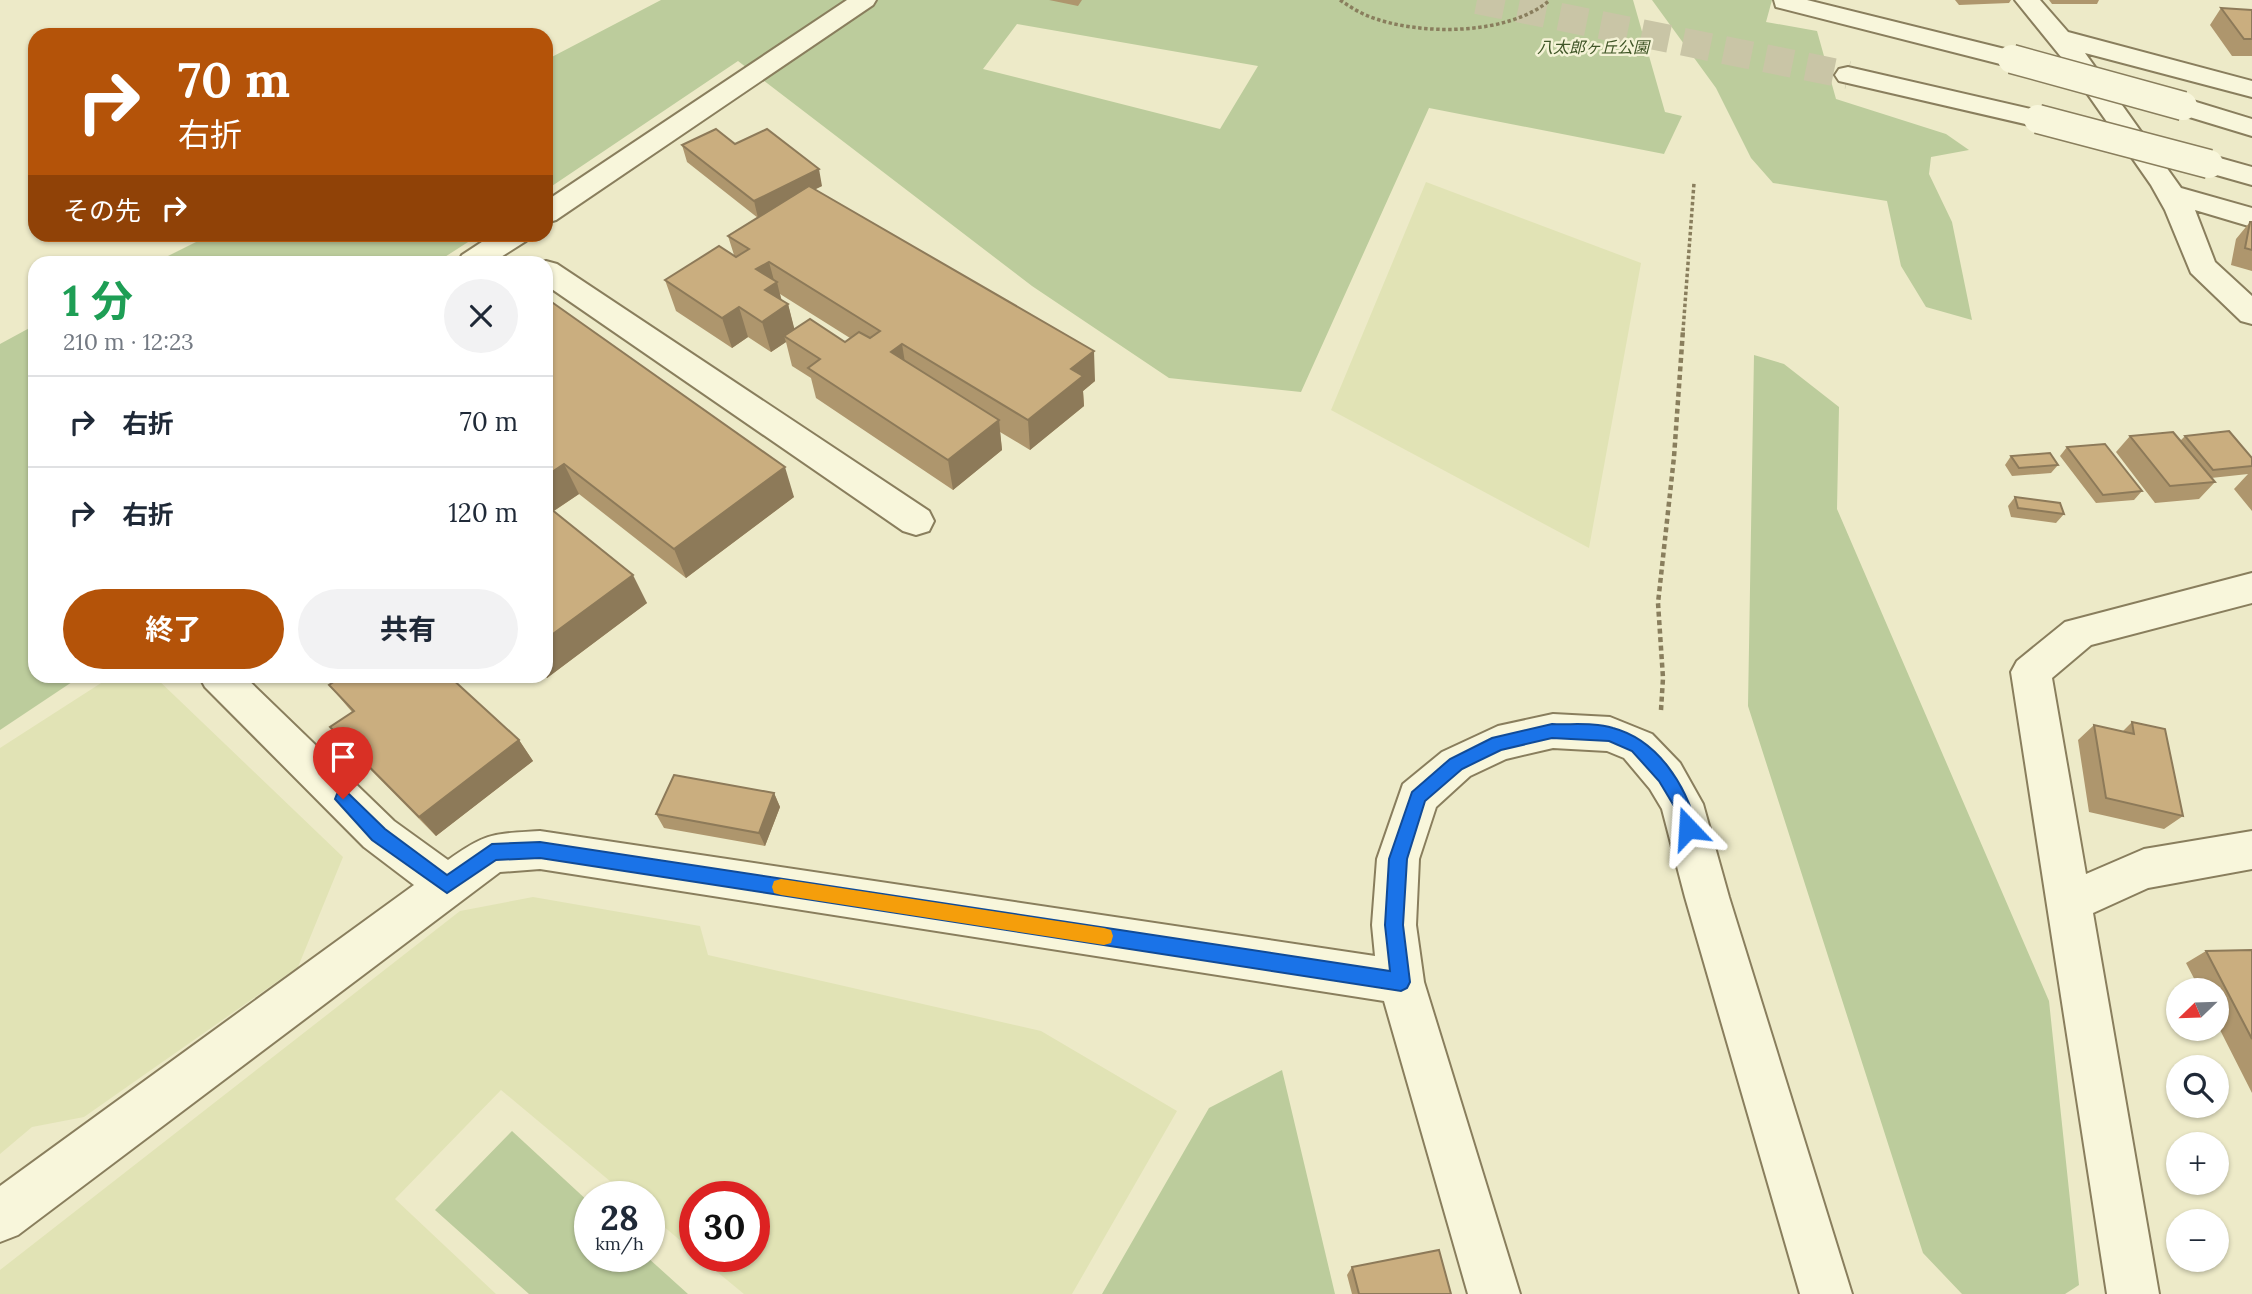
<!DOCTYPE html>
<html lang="ja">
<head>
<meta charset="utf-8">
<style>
  body { margin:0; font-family:Lora,"Noto Sans JP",serif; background:#f2f2f3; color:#1f2937; height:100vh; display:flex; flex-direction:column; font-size:26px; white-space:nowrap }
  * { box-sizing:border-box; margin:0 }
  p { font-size:23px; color:#747a83 }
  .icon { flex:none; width:38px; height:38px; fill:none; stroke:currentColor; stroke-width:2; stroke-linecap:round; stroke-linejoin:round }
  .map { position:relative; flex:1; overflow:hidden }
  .details { position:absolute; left:28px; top:256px; width:525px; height:427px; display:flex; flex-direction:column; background:#fff; border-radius:21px; box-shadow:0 2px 5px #0004 }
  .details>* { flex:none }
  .hud { position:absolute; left:28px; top:28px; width:525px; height:214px; border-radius:21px; box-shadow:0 2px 5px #0004; background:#b45309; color:#fff; overflow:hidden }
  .needle { width:46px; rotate:247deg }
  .controls { position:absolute; left:2166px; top:978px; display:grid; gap:14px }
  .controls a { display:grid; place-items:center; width:63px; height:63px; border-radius:50%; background:#fff; box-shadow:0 2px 5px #0004; font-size:35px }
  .speed { position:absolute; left:574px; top:1181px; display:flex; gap:14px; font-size:35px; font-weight:700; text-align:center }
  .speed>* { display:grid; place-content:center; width:91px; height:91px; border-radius:50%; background:#fff; box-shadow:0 2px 5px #0004; line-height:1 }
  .speed small { font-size:18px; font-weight:400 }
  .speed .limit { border:10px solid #d22; background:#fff; color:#111 }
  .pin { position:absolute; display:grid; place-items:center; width:60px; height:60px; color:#fff; margin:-72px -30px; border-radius:50% 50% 50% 0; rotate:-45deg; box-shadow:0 0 7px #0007 }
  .pin .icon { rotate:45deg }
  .me { position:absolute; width:77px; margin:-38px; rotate:340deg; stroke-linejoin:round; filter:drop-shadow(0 0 5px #0008) }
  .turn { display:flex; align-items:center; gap:24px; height:147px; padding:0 35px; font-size:32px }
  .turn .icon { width:91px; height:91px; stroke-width:2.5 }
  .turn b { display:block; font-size:49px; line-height:60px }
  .then { display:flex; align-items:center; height:66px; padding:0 35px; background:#0003; gap:14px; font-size:26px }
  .round { display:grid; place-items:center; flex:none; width:74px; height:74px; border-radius:37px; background:#f2f2f3 }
  .overview { display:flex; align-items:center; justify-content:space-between; height:119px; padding:0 35px }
  h1 { font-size:42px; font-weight:700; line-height:52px; color:#1e9e55 }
  .button { display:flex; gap:14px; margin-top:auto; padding:14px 35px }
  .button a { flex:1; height:80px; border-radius:42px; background:#b45309; color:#fff; font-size:28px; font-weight:700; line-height:80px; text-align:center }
  .button a+a { background:#f2f2f3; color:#1f2937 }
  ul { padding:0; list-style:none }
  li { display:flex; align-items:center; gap:21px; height:91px; padding:0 35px; border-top:2px solid #e0e1e3 }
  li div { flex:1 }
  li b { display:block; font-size:26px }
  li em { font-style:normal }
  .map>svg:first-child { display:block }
  .farmland { fill:#e1e3b5 }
  .green { fill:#bccc9c; fill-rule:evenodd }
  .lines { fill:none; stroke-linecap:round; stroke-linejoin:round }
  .minor-tunnel { stroke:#c9c5a6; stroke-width:28; stroke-dasharray:28 14; stroke-linecap:butt }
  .minor-casing { stroke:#897e5d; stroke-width:4 }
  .path-far1 { stroke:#897e5d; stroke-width:3.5; stroke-dasharray:3.5 2.5; stroke-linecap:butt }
  .path { stroke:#897e5d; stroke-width:4.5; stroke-dasharray:5 3.5; stroke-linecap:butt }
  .minor { fill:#f8f6db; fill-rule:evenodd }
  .minor-bridge-casing { stroke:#897e5d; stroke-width:31; stroke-linecap:butt }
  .minor-bridge { stroke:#f8f6db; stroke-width:28 }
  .wall { fill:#ae966d; fill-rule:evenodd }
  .shaded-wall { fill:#8d7a59 }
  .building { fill:#caae7f; stroke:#8d7a59; stroke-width:2 }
  .route { fill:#1a73e8; stroke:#114b97; stroke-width:2 }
  .slow { fill:#f59e0b }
  .labels { text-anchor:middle; stroke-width:5; stroke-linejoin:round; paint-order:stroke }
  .far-park-label { font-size:16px; font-style:italic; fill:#405628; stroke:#f5f3d7 }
</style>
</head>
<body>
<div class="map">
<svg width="2252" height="1294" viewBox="0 0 2252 1294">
  <rect width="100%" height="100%" fill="#edeac8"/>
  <path class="farmland" d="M1426 182 1641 263 1589 548 1331 410Z
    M112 676H154L343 857 298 967 84 1117 32 1127 0 1154V748Z
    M533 897 700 926 708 955 1041 1031 1177 1111 1072 1294H744L699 1257 754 1256V1197H695V1253L649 1214V1197H629L501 1090 395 1199 496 1294H0V1270L460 911Z"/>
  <path class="green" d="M661 0H1633L1665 112 1682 116 1664 154 1429 108 1301 392 1169 378 1032 286 738 61 546 190V60ZM1017 24 1258 66 1220 129 983 69Z
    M1652 0H1772L1766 22 1817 31 1836 99 1946 134 1969 150 1931 157 1929 174 1952 222 1972 320 1926 307 1901 266 1887 201 1773 183 1751 158 1716 88Z
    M210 235V234L479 235 437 262H156Z
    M35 325V531L31 534 35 539V676H81L0 730V344Z
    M1754 355 1784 364 1839 407 1837 509 2049 1001 2079 1285 2065 1294H1962L1923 1253 1748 706Z
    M1282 1070 1335 1294H1102L1209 1108Z
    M512 1131 590 1203V1256L647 1257 688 1294H529L435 1210Z"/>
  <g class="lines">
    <path class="minor-tunnel" d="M1477 0 1848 75"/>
    <defs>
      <path id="minor" d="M847 0H876L873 5 556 220 546 223V201Z
        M1774 0H1807L2021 53 2025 59 2021 65 2012 67 1776 7Z
        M2015 0H2040L2068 32 2252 81V97L2085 53 2181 188 2252 208V227L2195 210 2215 262 2252 296V324L2241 321 2191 273 2165 210 2151 185 2066 63Z
        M1848 67 2048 113 2052 119 2048 125 2038 127 1839 81 1835 75 1839 69Z
        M2183 98 2252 119V136L2173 112 2169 106 2173 100Z
        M2209 155 2252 167V185L2199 170 2195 164 2199 158Z
        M494 234H530L526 241 493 262H458L462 255Z
        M546 261 557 264 929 511 934 521 929 531 916 535 903 531 546 285V262H541Z
        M2252 573V603L2091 645 2052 678 2086 874 2144 849 2252 831V869L2148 888 2093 913 2159 1294H2107L2011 672 2017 661 2065 622Z
        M199 676H244L394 821 448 860C487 832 493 834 540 831L1375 956 1372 925 1377 859 1403 784 1442 752 1498 726 1553 714 1610 717 1652 734 1680 763 1703 804 1729 897 1852 1294H1800L1685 897 1662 809 1650 789 1624 758 1607 751 1553 748 1506 759 1470 776 1436 807 1419 859 1416 925 1424 982 1520 1294H1468L1384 1001 540 869 500 872 18 1235 0 1242V1186L414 885 364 847 205 687Z"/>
    </defs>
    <use href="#minor" class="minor-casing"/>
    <path class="path-far1" d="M1340 0C1349 6 1358 12 1368 16 1418 36 1508 36 1550 0
      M1683 331 1694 183"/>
    <path class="path" d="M1661 710 1663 678 1658 603 1674 457 1683 330"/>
    <use href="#minor" class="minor"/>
    <defs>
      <path id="minor-bridge" d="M2012 59 2183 106
        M2038 119 2209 164"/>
    </defs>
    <use href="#minor-bridge" class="minor-bridge-casing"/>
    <use href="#minor-bridge" class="minor-bridge"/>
  </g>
  <path class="wall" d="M1049 0H1082L1078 6Z
    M1955 0H2011L2009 3 1959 5Z
    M2049 0H2099L2097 4H2052Z
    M2221 8 2252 10V56H2232L2210 25Z
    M735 144 822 186 815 189 1095 381 1083 391 1084 406 1030 450 1000 432 1002 450 953 490 816 398 811 378 792 366 786 342 771 352 748 337 732 348 676 311 665 280 734 255 728 236 758 218 687 162 682 145ZM780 294 850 338 845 342 794 329 788 304 782 301Z
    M2250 222H2252V271L2231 265 2236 239Z
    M546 298 794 497 686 578 579 494 554 511 647 603 547 678 545 676H546Z
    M2130 436 2180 441 2185 436 2252 458V511L2234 489 2248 474 2211 478 2215 482 2199 499 2155 503 2116 452Z
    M2067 447 2142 491 2134 500 2096 503 2060 456Z
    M2011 456 2058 465 2051 473 2012 476 2005 465Z
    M2015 497 2064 514 2056 523 2011 517 2008 506Z
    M329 685 519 740 533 761 436 836 349 748 330 727 352 712Z
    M2132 722 2183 816 2164 829 2089 812 2078 740 2094 725 2122 732Z
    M774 793 780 807 765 846 664 828 656 814Z
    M2252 950V1093L2217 1024V990H2200L2186 963 2206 951Z
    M1352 1267 1451 1294H1352L1347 1275Z"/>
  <path class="shaded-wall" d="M819 169 822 186 758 218 754 201Z
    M769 262 775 284 777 282 783 307 788 304 796 335 784 336 786 342 771 352 762 322 756 269Z
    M739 307 748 337 732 348 722 318Z
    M902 344 907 375 891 352Z
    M1094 351 1095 381 1083 391 1084 406 1030 450 1028 420 1071 369Z
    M999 420 1002 450 953 490 948 460Z
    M564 464 579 494 546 516V476Z
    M785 467 794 497 686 578 674 549Z
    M633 575 647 603 547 678 546 675V639Z
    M519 740 533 761 436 836 419 817Z
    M774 793 780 807 765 846 759 833Z"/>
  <path class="building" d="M2221 8 2252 10V39H2244Z
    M716 129 735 144 767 129 819 169 754 201 682 145Z
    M809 186 1094 351 1071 369 1083 376 1028 420 902 344 891 352 999 420 948 460 808 368 820 359 784 336 810 319 845 342 859 332 870 338 880 331 769 262 756 269 777 282 765 290 788 304 762 322 739 307 722 318 665 280 719 246 736 257 749 249 728 236Z
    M2250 222H2252V250L2245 248Z
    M491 259 496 262H485Z
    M546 298 785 467 674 549 564 464 546 476Z
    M2229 431 2252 458V466L2213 470 2185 436Z
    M2173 432 2215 482 2170 486 2130 436Z
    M2105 444 2142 491 2103 495 2067 447Z
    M2050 453 2058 465 2019 468 2011 456Z
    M2015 497 2060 503 2064 514 2018 508Z
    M546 505 633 575 546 639Z
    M343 676H400L402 677 404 676H449L519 740 419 817 330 727 354 711 329 685Z
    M2132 722 2165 729 2183 816 2106 798 2094 725 2134 734Z
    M674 775 774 793 759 833 656 814Z
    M2252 950V1039L2206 951Z
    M1439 1250 1451 1294H1359L1352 1267Z"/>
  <path class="route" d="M1552 724C1571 725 1594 722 1613 728 1658 740 1686 785 1697 828L1695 833 1688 835 1682 833 1674 806 1659 781 1632 751 1609 741 1552 738 1501 750 1462 769 1425 801 1407 859 1403 925 1410 982 1407 988 1401 991 540 858 496 860 447 893 372 840 335 799 337 794 343 791 349 794 385 829 447 875 492 844 540 842 1390 971 1385 925 1389 859 1412 792 1450 759 1492 738Z"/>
  <path class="slow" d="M781 879 1104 928 1111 930 1113 936 1111 943 1104 945 781 895 774 893 772 887 774 881Z"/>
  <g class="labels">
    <g class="far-park-label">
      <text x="1593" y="53">八太郎ヶ丘公園</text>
    </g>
  </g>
</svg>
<div class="controls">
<a><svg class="needle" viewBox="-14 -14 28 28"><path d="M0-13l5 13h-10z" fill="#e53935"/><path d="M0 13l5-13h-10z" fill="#747a83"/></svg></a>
<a><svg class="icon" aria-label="search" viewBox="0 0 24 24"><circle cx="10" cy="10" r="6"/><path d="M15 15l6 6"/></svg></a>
<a>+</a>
<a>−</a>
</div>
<div class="speed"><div>28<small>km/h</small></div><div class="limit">30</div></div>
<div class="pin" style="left:343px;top:799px;background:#d93025"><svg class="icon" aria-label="arrive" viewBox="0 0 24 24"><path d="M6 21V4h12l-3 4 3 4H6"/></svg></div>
<svg class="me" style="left:1688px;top:828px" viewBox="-20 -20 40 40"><path d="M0-17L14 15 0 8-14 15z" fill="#1a73e8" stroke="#fff" stroke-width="4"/></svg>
<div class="hud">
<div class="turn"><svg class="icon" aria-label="right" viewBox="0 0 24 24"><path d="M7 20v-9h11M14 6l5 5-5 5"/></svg><div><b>70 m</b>右折</div></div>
<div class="then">その先<svg class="icon" aria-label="right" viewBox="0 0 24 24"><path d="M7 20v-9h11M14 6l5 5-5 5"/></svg></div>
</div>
<section class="details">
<div class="overview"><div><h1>1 分</h1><p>210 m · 12:23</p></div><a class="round"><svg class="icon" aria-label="close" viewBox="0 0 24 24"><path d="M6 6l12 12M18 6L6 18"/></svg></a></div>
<ul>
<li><svg class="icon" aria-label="right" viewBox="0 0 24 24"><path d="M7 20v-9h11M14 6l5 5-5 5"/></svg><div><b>右折</b></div><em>70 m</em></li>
<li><svg class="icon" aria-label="right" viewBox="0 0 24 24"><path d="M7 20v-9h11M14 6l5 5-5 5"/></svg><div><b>右折</b></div><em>120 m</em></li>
</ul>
<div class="button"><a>終了</a><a>共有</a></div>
</section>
</div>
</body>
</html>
